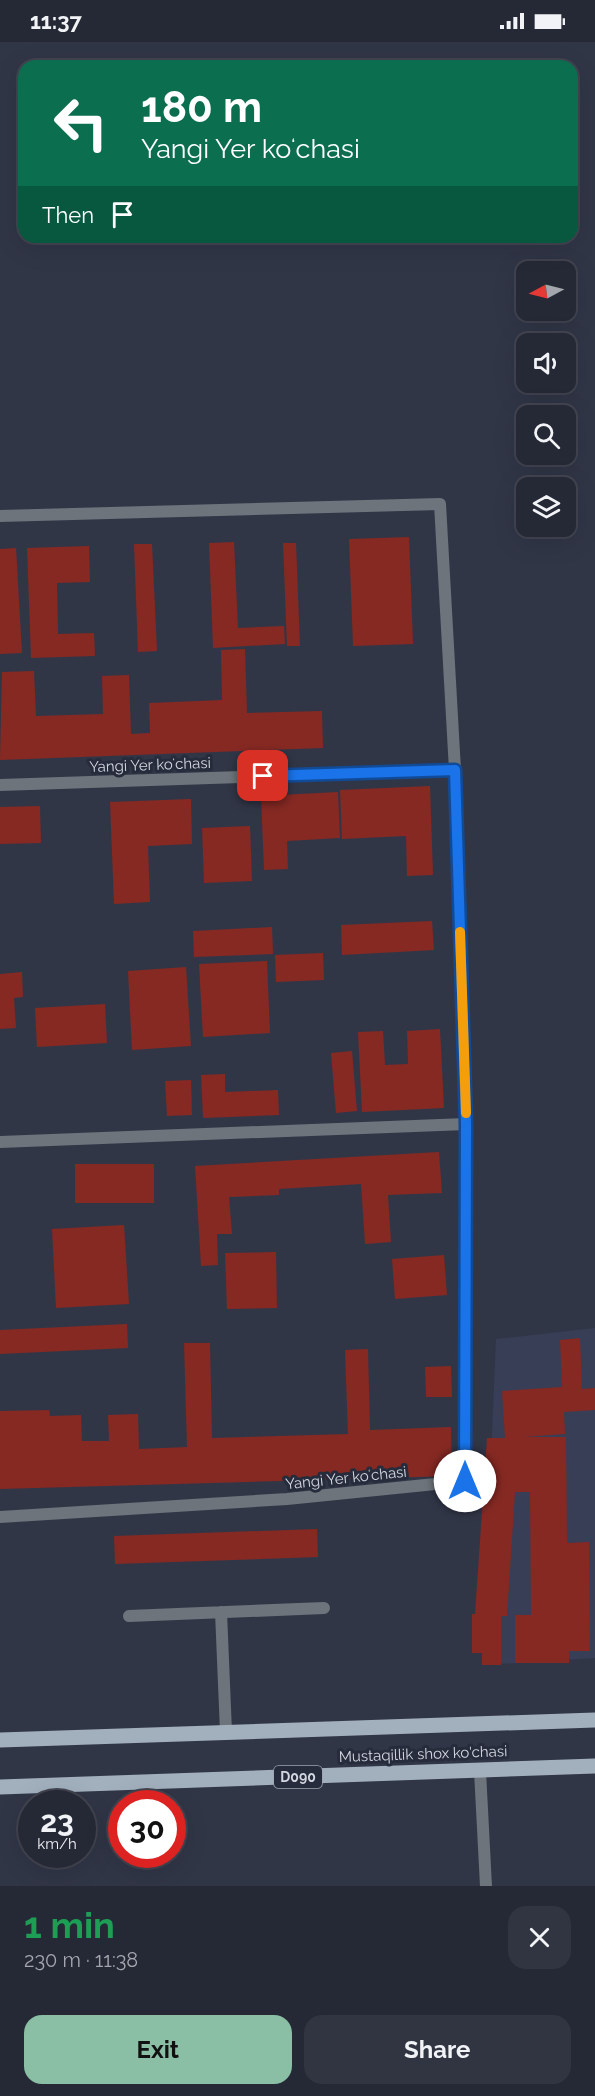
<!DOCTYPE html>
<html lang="en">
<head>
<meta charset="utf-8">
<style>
  body { margin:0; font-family:Raleway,sans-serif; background:#313441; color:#f1f3f6; height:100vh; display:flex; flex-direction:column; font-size:22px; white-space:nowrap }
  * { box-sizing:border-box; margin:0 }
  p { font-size:20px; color:#a3a6ad }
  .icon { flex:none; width:33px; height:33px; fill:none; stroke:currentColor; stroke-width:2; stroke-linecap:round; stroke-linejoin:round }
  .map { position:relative; height:1844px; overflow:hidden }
  .panel { display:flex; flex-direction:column; background:#252835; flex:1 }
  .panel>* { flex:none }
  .hud { position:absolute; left:18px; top:18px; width:560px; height:183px; border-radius:18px; box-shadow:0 6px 24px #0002,0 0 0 2px #424450; background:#0b6e4f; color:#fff; overflow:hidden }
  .needle { width:39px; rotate:263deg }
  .fabs { position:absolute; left:516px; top:219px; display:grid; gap:12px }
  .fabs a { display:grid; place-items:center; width:60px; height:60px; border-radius:12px; background:#252835; box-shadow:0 6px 24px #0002,0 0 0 2px #424450; font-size:30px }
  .speed { position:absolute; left:18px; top:1748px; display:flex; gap:12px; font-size:30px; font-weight:700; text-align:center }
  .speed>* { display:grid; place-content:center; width:78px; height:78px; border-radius:50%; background:#252835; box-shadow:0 6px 24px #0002,0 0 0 2px #424450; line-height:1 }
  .speed small { font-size:15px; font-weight:400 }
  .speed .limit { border:9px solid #d22; background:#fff; color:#111 }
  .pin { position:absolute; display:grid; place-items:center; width:51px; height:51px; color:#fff; margin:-26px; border-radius:12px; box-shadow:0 3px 9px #0006 }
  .me { position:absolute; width:66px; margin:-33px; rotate:0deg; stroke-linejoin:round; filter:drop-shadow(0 0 4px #0008) }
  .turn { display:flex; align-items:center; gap:21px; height:126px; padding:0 24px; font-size:27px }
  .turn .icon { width:78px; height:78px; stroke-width:2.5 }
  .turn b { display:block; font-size:42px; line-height:51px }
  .then { display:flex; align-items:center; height:57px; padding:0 24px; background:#0003; gap:12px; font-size:22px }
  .round { display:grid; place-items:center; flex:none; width:63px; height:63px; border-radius:18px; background:#313441 }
  .headline { display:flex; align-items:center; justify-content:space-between; height:102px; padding:0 24px }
  h1 { font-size:36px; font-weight:700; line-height:45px; color:#1e9e55 }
  .cta { display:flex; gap:12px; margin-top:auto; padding:12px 24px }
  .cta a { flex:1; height:69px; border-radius:18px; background:#8abfa5; color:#111; font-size:24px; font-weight:700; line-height:69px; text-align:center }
  .cta a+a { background:#313441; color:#f1f3f6 }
  .status { display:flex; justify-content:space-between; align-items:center; height:42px; padding:0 30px; background:#252835; direction:ltr }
  .status svg { height:16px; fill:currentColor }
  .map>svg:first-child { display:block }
  .built { fill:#373e55 }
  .building { fill:#862923 }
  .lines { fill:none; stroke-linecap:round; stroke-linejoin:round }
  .service { stroke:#6d747b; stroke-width:12 }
  .minor { stroke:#6d747b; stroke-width:12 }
  .primary { stroke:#a2b0be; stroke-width:15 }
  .route-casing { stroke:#114b97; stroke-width:15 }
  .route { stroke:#1a73e8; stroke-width:10 }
  .slow { stroke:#f59e0b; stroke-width:10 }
  .labels { text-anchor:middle; stroke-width:6; stroke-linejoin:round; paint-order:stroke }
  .shield { fill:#272c3c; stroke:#9fa4b0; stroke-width:1.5 }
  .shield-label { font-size:14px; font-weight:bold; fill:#d3d7e1 }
  .street-label { font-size:15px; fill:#d3d7e1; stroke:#272c3c }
</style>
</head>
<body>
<div class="status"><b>11:37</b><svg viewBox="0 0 49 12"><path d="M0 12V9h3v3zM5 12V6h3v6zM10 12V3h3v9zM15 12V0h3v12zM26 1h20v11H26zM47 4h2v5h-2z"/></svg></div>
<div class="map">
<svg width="595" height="1844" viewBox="0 0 595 1844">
  <rect width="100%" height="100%" fill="#313647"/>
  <path class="built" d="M595 1286V1616L482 1623 496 1297Z"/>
  <path class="building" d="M409 495 413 602 353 604 349 497Z
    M234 500 238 586 284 584 285 602 213 606 209 501Z
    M283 501H296L300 604H287Z
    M134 502H152L157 609 138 610Z
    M89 504 90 540 57 541 58 592 94 591 95 614 31 616 27 506Z
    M16 506 22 611 0 612V507Z
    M245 607 247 671 322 669 323 706 0 718 2 630 34 629 36 674 103 672 102 634 129 633 131 692 150 691 149 661 222 658 221 608Z
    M430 744 433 833 407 834 406 794 342 797 340 748Z
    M338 750 340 796 287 799 288 827 264 828 261 754Z
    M191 757 192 802 148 804 150 860 114 862 110 760Z
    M40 764 41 801 0 802V765Z
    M250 784 252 839 204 841 202 786Z
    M432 879 434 908 342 913 341 883Z
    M272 885 273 912 194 915 193 889Z
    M323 911 324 938 276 940 275 913Z
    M267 919 270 991 203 995 199 922Z
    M186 925 191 1004 132 1008 128 929Z
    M22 930 23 955 14 956 16 986 0 987V932Z
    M105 962 107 1001 37 1005 35 966Z
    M440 987 444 1066 362 1070 358 990 383 989 385 1023 408 1022 407 989Z
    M352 1009 357 1069 336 1071 331 1011Z
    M225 1032V1050L278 1048 279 1073 203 1076 201 1033Z
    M191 1038 192 1073 167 1074 165 1039Z
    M439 1110 442 1151 388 1153 391 1200 365 1202 361 1142 279 1147V1153L229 1155 232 1192H217L218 1223 201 1224 195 1124Z
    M75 1122H154V1161H75Z
    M124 1183 129 1262 56 1266 52 1187Z
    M276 1210 277 1266 227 1267 225 1211Z
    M444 1213 447 1253 395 1257 392 1217Z
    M127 1282 128 1306 0 1312V1288Z
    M580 1296 582 1347 595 1346V1368L564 1370 565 1392 524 1395H566L567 1501 589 1500 590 1609H569V1621H515V1573H531L530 1450H515L507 1574H501V1623H482V1611H472V1572H475L487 1396H505L502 1349 562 1345 560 1298Z
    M184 1301H210L212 1396 348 1392 345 1308 368 1307 370 1388 451 1385 452 1434 0 1447V1369L49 1368 50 1374 81 1373 82 1399H109L108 1373 138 1372 139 1407 187 1405Z
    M451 1324 452 1355H426L425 1325Z
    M317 1487 318 1515 115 1522 114 1494Z"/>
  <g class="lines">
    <path class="service" d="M221 1570 226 1690
      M129 1574 324 1566"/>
    <path class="minor" d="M0 474 440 462 455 728 466 1082 465 1439 287 1457 0 1475
      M0 743 455 728
      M0 1100 466 1082
      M480 1729 486 1844"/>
    <path class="primary" d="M0 1698 595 1678
      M0 1745 595 1724"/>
  </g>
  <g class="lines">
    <defs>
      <path id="route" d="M263 734 455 728 466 1082 465 1439"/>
    </defs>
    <use href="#route" class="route-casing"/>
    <use href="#route" class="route"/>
    <path class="slow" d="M460 890 466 1071"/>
  </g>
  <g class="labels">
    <rect class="shield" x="274" y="1724" width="48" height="22" rx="4.5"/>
    <g class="shield-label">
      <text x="298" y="1740">D090</text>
    </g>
    <g class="street-label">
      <text transform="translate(150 723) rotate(-2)" y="5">Yangi Yer koʻchasi</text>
      <text transform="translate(346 1436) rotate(-6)" y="5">Yangi Yer koʻchasi</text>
      <text transform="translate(423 1712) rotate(-2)" y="5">Mustaqillik shox ko'chasi</text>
    </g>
  </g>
</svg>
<div class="fabs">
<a><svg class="needle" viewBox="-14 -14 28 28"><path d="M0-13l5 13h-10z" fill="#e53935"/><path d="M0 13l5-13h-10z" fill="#a3a6ad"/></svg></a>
<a><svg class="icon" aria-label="sound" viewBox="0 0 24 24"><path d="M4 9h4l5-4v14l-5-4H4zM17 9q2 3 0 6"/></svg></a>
<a><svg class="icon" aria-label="search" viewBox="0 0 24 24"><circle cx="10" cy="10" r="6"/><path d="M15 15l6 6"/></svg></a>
<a><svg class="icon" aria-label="layers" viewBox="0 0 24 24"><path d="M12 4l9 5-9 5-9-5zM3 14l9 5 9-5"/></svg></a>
</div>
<div class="speed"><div>23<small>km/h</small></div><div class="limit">30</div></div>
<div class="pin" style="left:263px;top:734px;background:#d93025"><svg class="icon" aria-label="arrive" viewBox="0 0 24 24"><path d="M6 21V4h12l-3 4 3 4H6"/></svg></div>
<svg class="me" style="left:465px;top:1439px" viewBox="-20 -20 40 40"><circle r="19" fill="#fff"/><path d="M0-13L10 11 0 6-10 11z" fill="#1a73e8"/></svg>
<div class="hud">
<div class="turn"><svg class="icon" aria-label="left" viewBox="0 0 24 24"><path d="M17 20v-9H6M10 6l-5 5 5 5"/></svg><div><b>180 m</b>Yangi Yer koʻchasi</div></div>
<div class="then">Then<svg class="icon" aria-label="arrive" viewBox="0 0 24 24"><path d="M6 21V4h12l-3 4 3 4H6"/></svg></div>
</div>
</div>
<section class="panel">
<div class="headline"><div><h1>1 min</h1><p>230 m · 11:38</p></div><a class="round"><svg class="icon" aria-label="close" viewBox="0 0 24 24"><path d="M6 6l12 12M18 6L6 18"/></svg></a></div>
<div class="cta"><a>Exit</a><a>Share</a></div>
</section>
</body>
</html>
